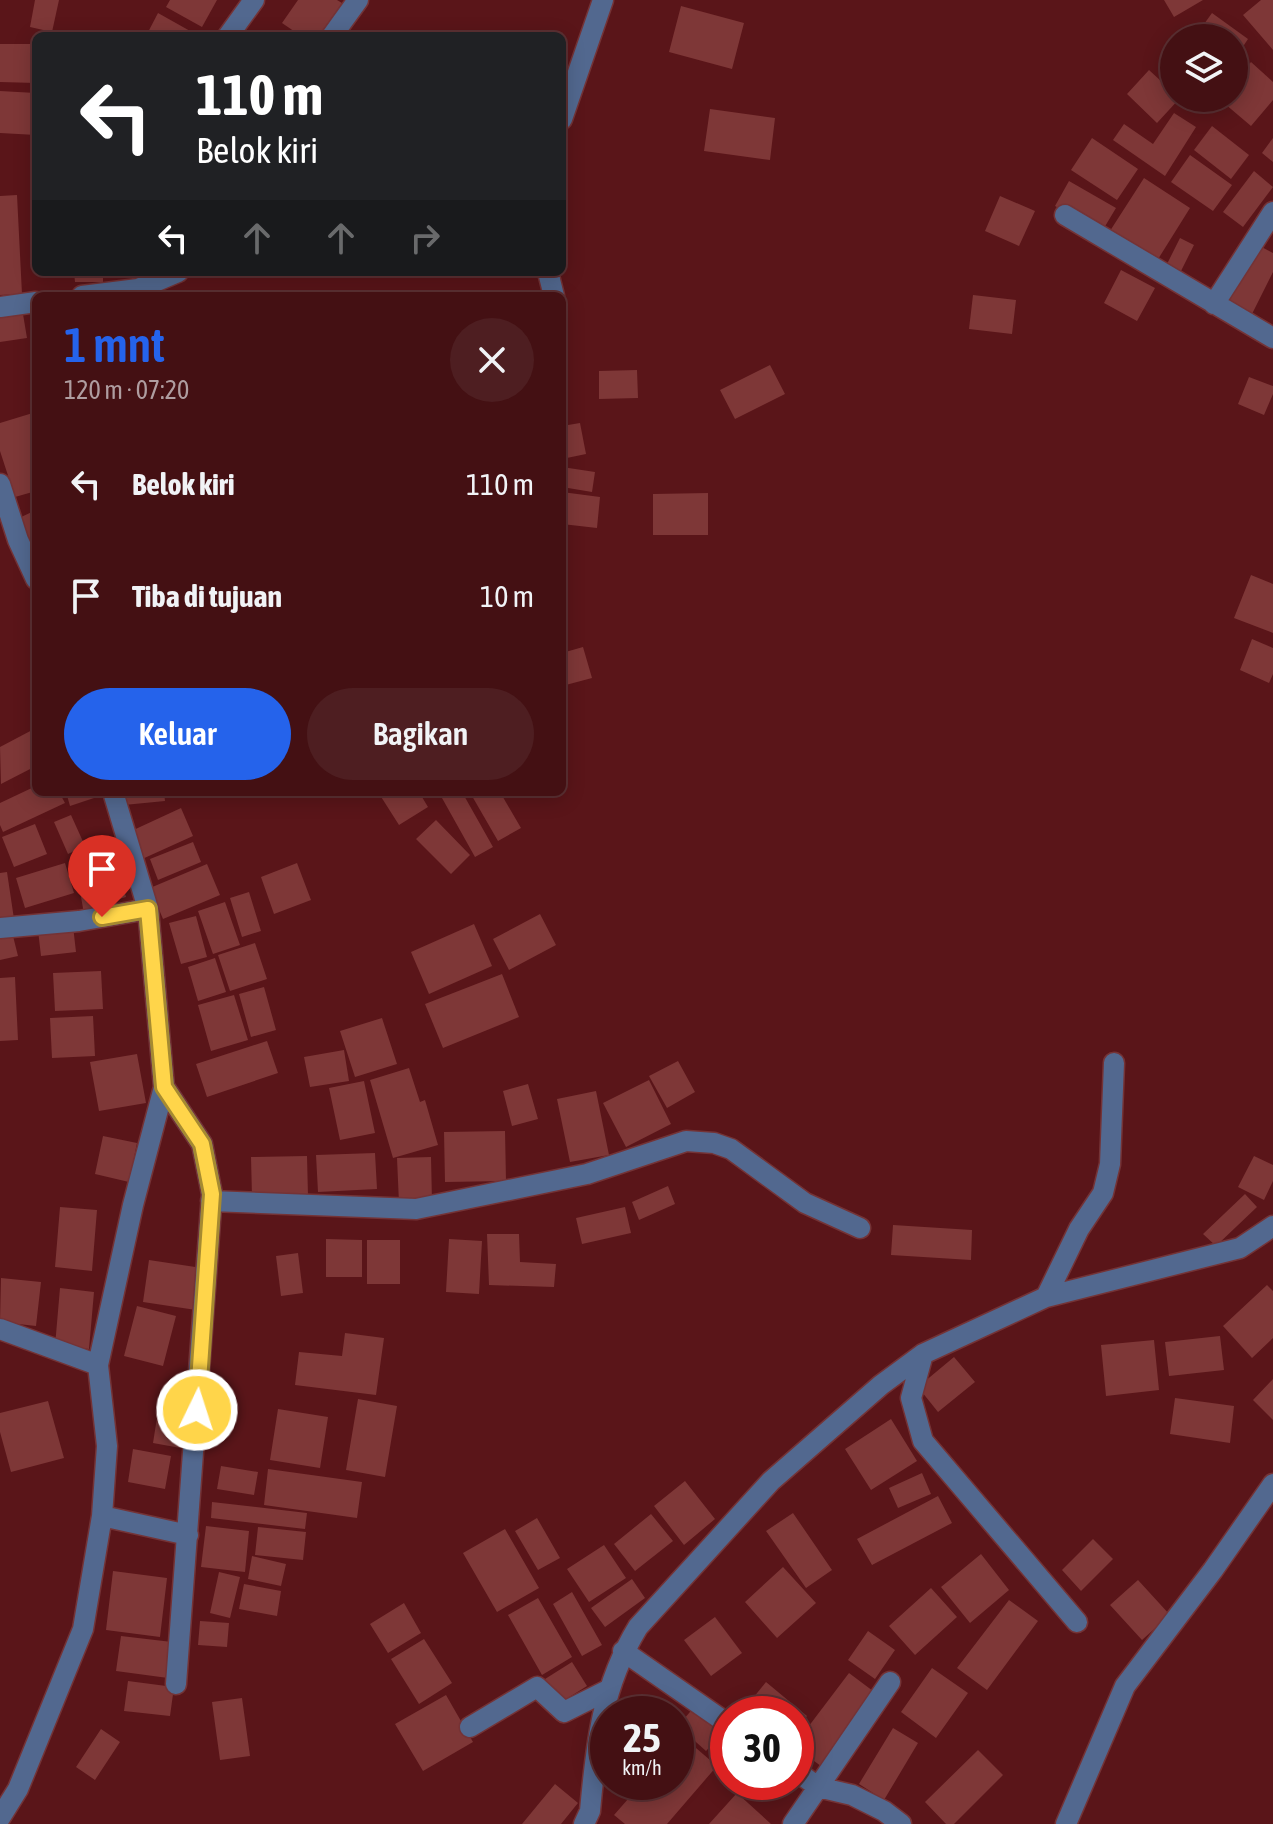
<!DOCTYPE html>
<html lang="id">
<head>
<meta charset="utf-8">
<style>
  body { margin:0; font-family:"Asap Condensed",sans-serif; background:#4e1e21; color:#f1f3f6; height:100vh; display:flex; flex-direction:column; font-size:30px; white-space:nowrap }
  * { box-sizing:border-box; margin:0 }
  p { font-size:26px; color:#af9da0 }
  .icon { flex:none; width:44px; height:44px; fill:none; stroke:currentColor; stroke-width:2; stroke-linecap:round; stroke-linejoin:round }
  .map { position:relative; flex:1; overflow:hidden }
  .panel { position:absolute; left:32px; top:292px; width:534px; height:504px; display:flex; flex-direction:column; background:#441013; border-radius:12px; box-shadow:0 4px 20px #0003,0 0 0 2px #5c3033 }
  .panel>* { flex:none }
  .top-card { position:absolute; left:32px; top:32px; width:534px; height:244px; border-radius:12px; box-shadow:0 4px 20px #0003,0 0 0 2px #5c3033; background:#202124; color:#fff; overflow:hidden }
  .controls { position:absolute; left:1160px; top:24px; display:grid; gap:16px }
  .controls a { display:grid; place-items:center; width:88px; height:88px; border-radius:50%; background:#441013; box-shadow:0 4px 20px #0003,0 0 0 2px #5c3033; font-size:40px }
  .speed { position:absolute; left:590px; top:1696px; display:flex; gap:16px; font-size:40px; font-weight:700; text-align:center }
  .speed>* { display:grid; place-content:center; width:104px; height:104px; border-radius:50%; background:#441013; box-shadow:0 4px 20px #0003,0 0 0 2px #5c3033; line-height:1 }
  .speed small { font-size:20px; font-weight:400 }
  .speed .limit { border:12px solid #d22; background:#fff; color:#111 }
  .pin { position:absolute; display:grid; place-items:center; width:68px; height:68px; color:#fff; margin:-82px -34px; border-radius:50% 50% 50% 0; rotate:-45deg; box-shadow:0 0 8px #0007 }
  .pin .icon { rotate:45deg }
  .me { position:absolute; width:88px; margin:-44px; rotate:4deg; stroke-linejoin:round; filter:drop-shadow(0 0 6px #0008) }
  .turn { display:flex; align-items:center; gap:28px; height:168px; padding:0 32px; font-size:36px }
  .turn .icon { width:104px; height:104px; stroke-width:2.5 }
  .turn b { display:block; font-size:56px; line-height:68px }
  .lanes { display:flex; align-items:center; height:76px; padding:0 32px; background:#0003; justify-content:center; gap:40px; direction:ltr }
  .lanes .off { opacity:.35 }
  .round { display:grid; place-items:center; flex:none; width:84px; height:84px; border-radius:42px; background:#4e1e21 }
  .head { display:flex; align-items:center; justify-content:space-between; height:136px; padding:0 32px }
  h1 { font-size:48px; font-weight:600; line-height:60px; color:#2563eb }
  .action { display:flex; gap:16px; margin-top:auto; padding:16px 32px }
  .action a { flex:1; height:92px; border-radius:48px; background:#2563eb; color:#fff; font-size:32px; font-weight:600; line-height:92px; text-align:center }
  .action a+a { background:#4e1e21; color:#f1f3f6 }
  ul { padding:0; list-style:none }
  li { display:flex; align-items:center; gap:24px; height:112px; padding:0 32px }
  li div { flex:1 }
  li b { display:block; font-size:30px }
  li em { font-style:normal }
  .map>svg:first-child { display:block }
  .building { fill:#7e3737 }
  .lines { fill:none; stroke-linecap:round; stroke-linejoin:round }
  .minor-casing { stroke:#743336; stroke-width:23 }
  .minor { stroke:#52688f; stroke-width:20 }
  .route-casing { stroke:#a68a30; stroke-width:20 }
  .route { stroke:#ffd54a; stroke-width:14 }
</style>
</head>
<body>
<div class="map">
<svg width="1273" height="1824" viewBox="0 0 1273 1824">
  <rect width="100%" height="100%" fill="#5a1519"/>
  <path class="building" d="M35 0H59L52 32 30 27Z
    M170 0H217L202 27 166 7Z
    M298 0H337L342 3 319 36H301L282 23Z
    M1164 0H1203L1174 17Z
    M1261 0H1273V50L1243 15Z
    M681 6 744 23 732 69 669 52Z
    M158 13 199 36H146Z
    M1212 13 1248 39 1234 60V38H1194Z
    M0 44H36V83L0 82Z
    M1251 62 1273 82V100L1251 126 1218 98H1234V81Z
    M1149 70 1174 93V98H1180L1157 123 1127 94Z
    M0 91 36 93V135L0 133Z
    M710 109 775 118 770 160 704 151Z
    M1174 113 1196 127 1165 176 1113 140 1124 124 1153 144Z
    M1212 126 1249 155 1231 179 1194 150Z
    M1092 138 1138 169 1117 200 1071 170Z
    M1273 138V162L1262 153Z
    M1190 155 1232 185 1213 211 1171 182Z
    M1254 171 1273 187 1243 227 1223 212Z
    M1144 178 1190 208 1155 264 1108 234Z
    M1069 181 1116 208 1101 233 1055 206Z
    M17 195 22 294 0 295V196Z
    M1000 196 1035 211 1019 246 985 231Z
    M1180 238 1194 245 1179 275 1165 268Z
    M1256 244 1273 253V272L1252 314 1227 301Z
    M1121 270 1155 288 1137 321 1104 303Z
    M74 272H103V282H75Z
    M973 295 1016 300 1012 334 969 329Z
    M22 308 27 338 0 342V312Z
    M770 365 785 394 735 419 720 390Z
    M637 370 638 398 599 399V371Z
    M1249 377 1273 386V394L1264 415 1238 404Z
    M36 412V491L15 497 0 451V423Z
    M580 423 586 454 562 459V426Z
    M562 467 595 472 592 492 562 487Z
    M562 492 600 497 597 528 562 524Z
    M708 493V535H653V494Z
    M36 510V549L33 550 17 519Z
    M1251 575 1273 584V633L1234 618Z
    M1252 639 1273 648V674L1269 683 1240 670Z
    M583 647 592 678 562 686V653Z
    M36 728V766L1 784 0 747Z
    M36 786V792H59L65 803 3 832 0 825V803Z
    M66 792H95L97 797 70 806Z
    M123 792H164L165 801 124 805Z
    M378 792H419L428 807 399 825Z
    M453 792H462L493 847 475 857 442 798Z
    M480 792H500L521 828 498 841 472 796Z
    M181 808 193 836 140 860 127 833Z
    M71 815 85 846 68 854 54 822Z
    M436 820 470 855 451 874 416 839Z
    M35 824 47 854 14 867 2 837Z
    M193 842 201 862 158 880 150 859Z
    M115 859 126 897 102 904 90 866Z
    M65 863 74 893 25 908 16 878Z
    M297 863 311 900 274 914 261 877Z
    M207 864 220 895 163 919 150 888Z
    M7 872 14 919 0 922V873Z
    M93 889 98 911 84 914 80 891Z
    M249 892 261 931 242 937 230 898Z
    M225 902 240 945 213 954 198 911Z
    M540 914 556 945 509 970 493 939Z
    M196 916 207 957 181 964 169 923Z
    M474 924 492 966 429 994 411 952Z
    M73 926 76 952 41 956 38 930Z
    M12 932 18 956 0 960V935Z
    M255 943 267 979 230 991 218 955Z
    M215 958 226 992 198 1001 188 967Z
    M101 971 103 1009 55 1011 53 973Z
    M502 974 519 1017 443 1048 425 1004Z
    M15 977 18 1040 0 1041V978Z
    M264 987 276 1030 251 1037 239 994Z
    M234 995 248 1040 211 1051 198 1005Z
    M93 1016 95 1056 52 1058 50 1018Z
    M382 1018 397 1064 355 1077 340 1031Z
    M267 1041 278 1073 207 1097 196 1064Z
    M344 1050 349 1081 310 1087 304 1057Z
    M137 1054 146 1103 99 1111 90 1062Z
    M678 1061 695 1092 667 1108 649 1076Z
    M409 1068 420 1102 425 1100 438 1145 393 1158 370 1080Z
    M649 1080 671 1124 626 1147 603 1103Z
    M364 1081 375 1133 340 1140 329 1088Z
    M528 1084 538 1119 512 1126 503 1091Z
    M596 1091 609 1155 570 1162 557 1099Z
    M505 1131 506 1181 445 1182 444 1132Z
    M103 1136 137 1143 129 1182 95 1174Z
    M375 1153 377 1189 318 1192 316 1155Z
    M307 1156 308 1196 252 1197 251 1157Z
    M1254 1156 1273 1165V1181L1264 1200 1238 1187Z
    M431 1157 432 1202 399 1203 397 1158Z
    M668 1186 675 1204 639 1220 632 1202Z
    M1245 1194 1257 1207 1216 1246 1203 1234Z
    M60 1207 97 1210 92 1271 55 1267Z
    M625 1207 631 1233 582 1244 576 1218Z
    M893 1225 972 1230 971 1260 891 1255Z
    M487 1234H519L520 1262 556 1264 554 1287 489 1285Z
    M326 1239 362 1240V1277H326Z
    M449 1239 482 1241 479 1294 446 1292Z
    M367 1240H400V1284H367Z
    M298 1253 303 1293 281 1296 276 1256Z
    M149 1260 202 1268 196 1310 143 1302Z
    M1 1278 41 1282 36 1326 0 1322Z
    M1267 1285 1273 1291V1338L1252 1358 1223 1326Z
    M60 1288 94 1292 89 1349 55 1346Z
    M137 1306 176 1316 163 1366 124 1356Z
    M345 1333 384 1338 376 1395 295 1385 299 1352 342 1356Z
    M1220 1336 1224 1370 1169 1376 1165 1342Z
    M1154 1340 1159 1390 1106 1396 1101 1345Z
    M954 1357 975 1382 938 1412 918 1387Z
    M1273 1379V1420L1253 1400Z
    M1175 1398 1234 1406 1230 1443 1170 1434Z
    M358 1399 397 1406 385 1477 346 1470Z
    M48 1401 64 1458 11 1472 0 1432V1413Z
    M159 1405 192 1410 186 1449 153 1443Z
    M278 1409 328 1417 320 1468 270 1460Z
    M891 1419 917 1461 871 1490 845 1449Z
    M133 1449 171 1456 165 1489 128 1482Z
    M221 1466 258 1472 254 1495 217 1489Z
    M268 1469 362 1482 357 1518 264 1505Z
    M922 1473 931 1494 898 1508 889 1488Z
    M685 1481 715 1519 684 1545 654 1506Z
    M938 1496 952 1523 872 1565 857 1539Z
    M212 1502 307 1513 305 1529 211 1518Z
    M793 1513 832 1570 806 1588 766 1531Z
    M651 1514 673 1541 635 1571 614 1544Z
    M537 1518 560 1558 538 1570 515 1531Z
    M206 1526 249 1531 245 1572 201 1567Z
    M258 1527 306 1532 303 1560 255 1555Z
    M505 1529 539 1588 497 1612 463 1553Z
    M1093 1539 1113 1559 1081 1591 1062 1570Z
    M604 1545 626 1578 589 1602 567 1569Z
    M981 1554 1009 1590 970 1623 941 1587Z
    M252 1556 286 1564 281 1586 248 1579Z
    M783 1567 816 1603 777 1638 745 1602Z
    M113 1571 167 1578 160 1637 106 1630Z
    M219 1572 240 1577 230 1618 210 1613Z
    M632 1579 645 1598 605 1627 591 1608Z
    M1138 1580 1170 1615 1142 1640 1110 1605Z
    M244 1584 281 1591 277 1616 239 1609Z
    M931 1588 957 1617 915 1655 889 1626Z
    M572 1592 602 1645 582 1656 553 1604Z
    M538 1598 572 1657 542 1675 508 1615Z
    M1009 1600 1038 1621 987 1690 957 1668Z
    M404 1603 421 1633 388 1653 370 1624Z
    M715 1617 742 1653 711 1676 684 1640Z
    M200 1621 229 1623 227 1647 198 1645Z
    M868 1631 895 1650 875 1679 848 1660Z
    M121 1636 172 1642 168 1678 116 1671Z
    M424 1639 452 1683 419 1704 391 1659Z
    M572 1662 587 1686 560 1703 545 1679Z
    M932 1668 968 1693 936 1738 901 1712Z
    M849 1673 877 1694 822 1767 796 1747V1743Z
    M128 1681 174 1687 170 1716 124 1711Z
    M766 1682 807 1716 796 1730V1714H740Z
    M446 1695 473 1742 423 1771 395 1724Z
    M242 1698 250 1756 220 1760 212 1702Z
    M695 1706 724 1732 706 1751 678 1726Z
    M893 1728 918 1743 884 1800 859 1784Z
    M101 1729 120 1742 95 1780 76 1767Z
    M682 1736 717 1766 667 1824H625L614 1815 643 1782H676V1744Z
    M978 1750 1003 1775 954 1824H946L925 1802Z
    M555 1784 578 1803 561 1824H522Z
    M737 1793 771 1824H709Z"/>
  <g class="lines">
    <defs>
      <path id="minor" d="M228 36 254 0
        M332 36 358 0
        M562 119 603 0
        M1065 215 1273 338
        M548 272 554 296
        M82 296 138 289 178 272
        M1214 304 1273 212
        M0 307 36 302
        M0 484 18 540 36 579
        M0 928 79 921 148 909
        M164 1087 202 1144 212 1194 176 1684
        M211 1201 416 1209 587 1174 686 1141 714 1143 731 1149 805 1203 860 1228
        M1046 1297 1079 1229 1103 1193 1110 1164 1114 1063
        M0 1329 98 1365
        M923 1354 911 1398 923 1441 1077 1622
        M102 1516 188 1535
        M623 1651 728 1724
        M470 1727 537 1687 564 1712 608 1690
        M796 1771 818 1787 852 1795 884 1811 901 1824
        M0 1818 18 1789 83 1629 102 1516 107 1446 98 1365 133 1205 164 1087 148 909 113 792
        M584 1824 590 1811C596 1744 602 1686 638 1627L771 1481 881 1385 923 1354 1046 1297 1240 1248 1273 1226
        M793 1824 890 1682
        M1066 1824 1125 1686 1213 1570 1273 1484"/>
    </defs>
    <use href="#minor" class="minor-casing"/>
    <use href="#minor" class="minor"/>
  </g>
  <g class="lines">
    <defs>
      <path id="route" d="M102 917 148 909 164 1087 202 1144 212 1194 197 1410"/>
    </defs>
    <use href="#route" class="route-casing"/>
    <use href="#route" class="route"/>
  </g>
</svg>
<div class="controls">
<a><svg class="icon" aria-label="layers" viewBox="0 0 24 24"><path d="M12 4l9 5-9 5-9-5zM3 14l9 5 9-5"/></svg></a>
</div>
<div class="speed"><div>25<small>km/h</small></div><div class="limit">30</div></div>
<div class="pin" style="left:102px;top:917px;background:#d93025"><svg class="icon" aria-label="arrive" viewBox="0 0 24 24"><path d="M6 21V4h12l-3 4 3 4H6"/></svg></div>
<svg class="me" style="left:197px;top:1410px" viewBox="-20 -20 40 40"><circle r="17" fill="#ffd54a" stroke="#fff" stroke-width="3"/><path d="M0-11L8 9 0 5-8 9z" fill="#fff"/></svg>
<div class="top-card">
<div class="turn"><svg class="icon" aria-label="left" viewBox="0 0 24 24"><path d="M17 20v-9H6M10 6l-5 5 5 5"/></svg><div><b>110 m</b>Belok kiri</div></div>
<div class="lanes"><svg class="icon" aria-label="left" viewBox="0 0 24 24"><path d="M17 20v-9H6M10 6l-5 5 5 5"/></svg><svg class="icon off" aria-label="ahead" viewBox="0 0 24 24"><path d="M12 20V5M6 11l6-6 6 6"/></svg><svg class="icon off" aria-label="ahead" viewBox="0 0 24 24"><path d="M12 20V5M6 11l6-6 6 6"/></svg><svg class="icon off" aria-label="right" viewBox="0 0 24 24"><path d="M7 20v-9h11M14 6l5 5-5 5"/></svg></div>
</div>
<section class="panel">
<div class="head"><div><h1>1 mnt</h1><p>120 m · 07:20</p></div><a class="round"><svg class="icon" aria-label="close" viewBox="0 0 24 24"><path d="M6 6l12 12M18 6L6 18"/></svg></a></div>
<ul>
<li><svg class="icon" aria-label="left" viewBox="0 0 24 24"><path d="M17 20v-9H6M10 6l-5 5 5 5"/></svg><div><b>Belok kiri</b></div><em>110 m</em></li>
<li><svg class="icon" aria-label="arrive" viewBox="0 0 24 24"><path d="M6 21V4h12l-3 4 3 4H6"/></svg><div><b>Tiba di tujuan</b></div><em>10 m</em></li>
</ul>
<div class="action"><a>Keluar</a><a>Bagikan</a></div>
</section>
</div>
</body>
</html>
